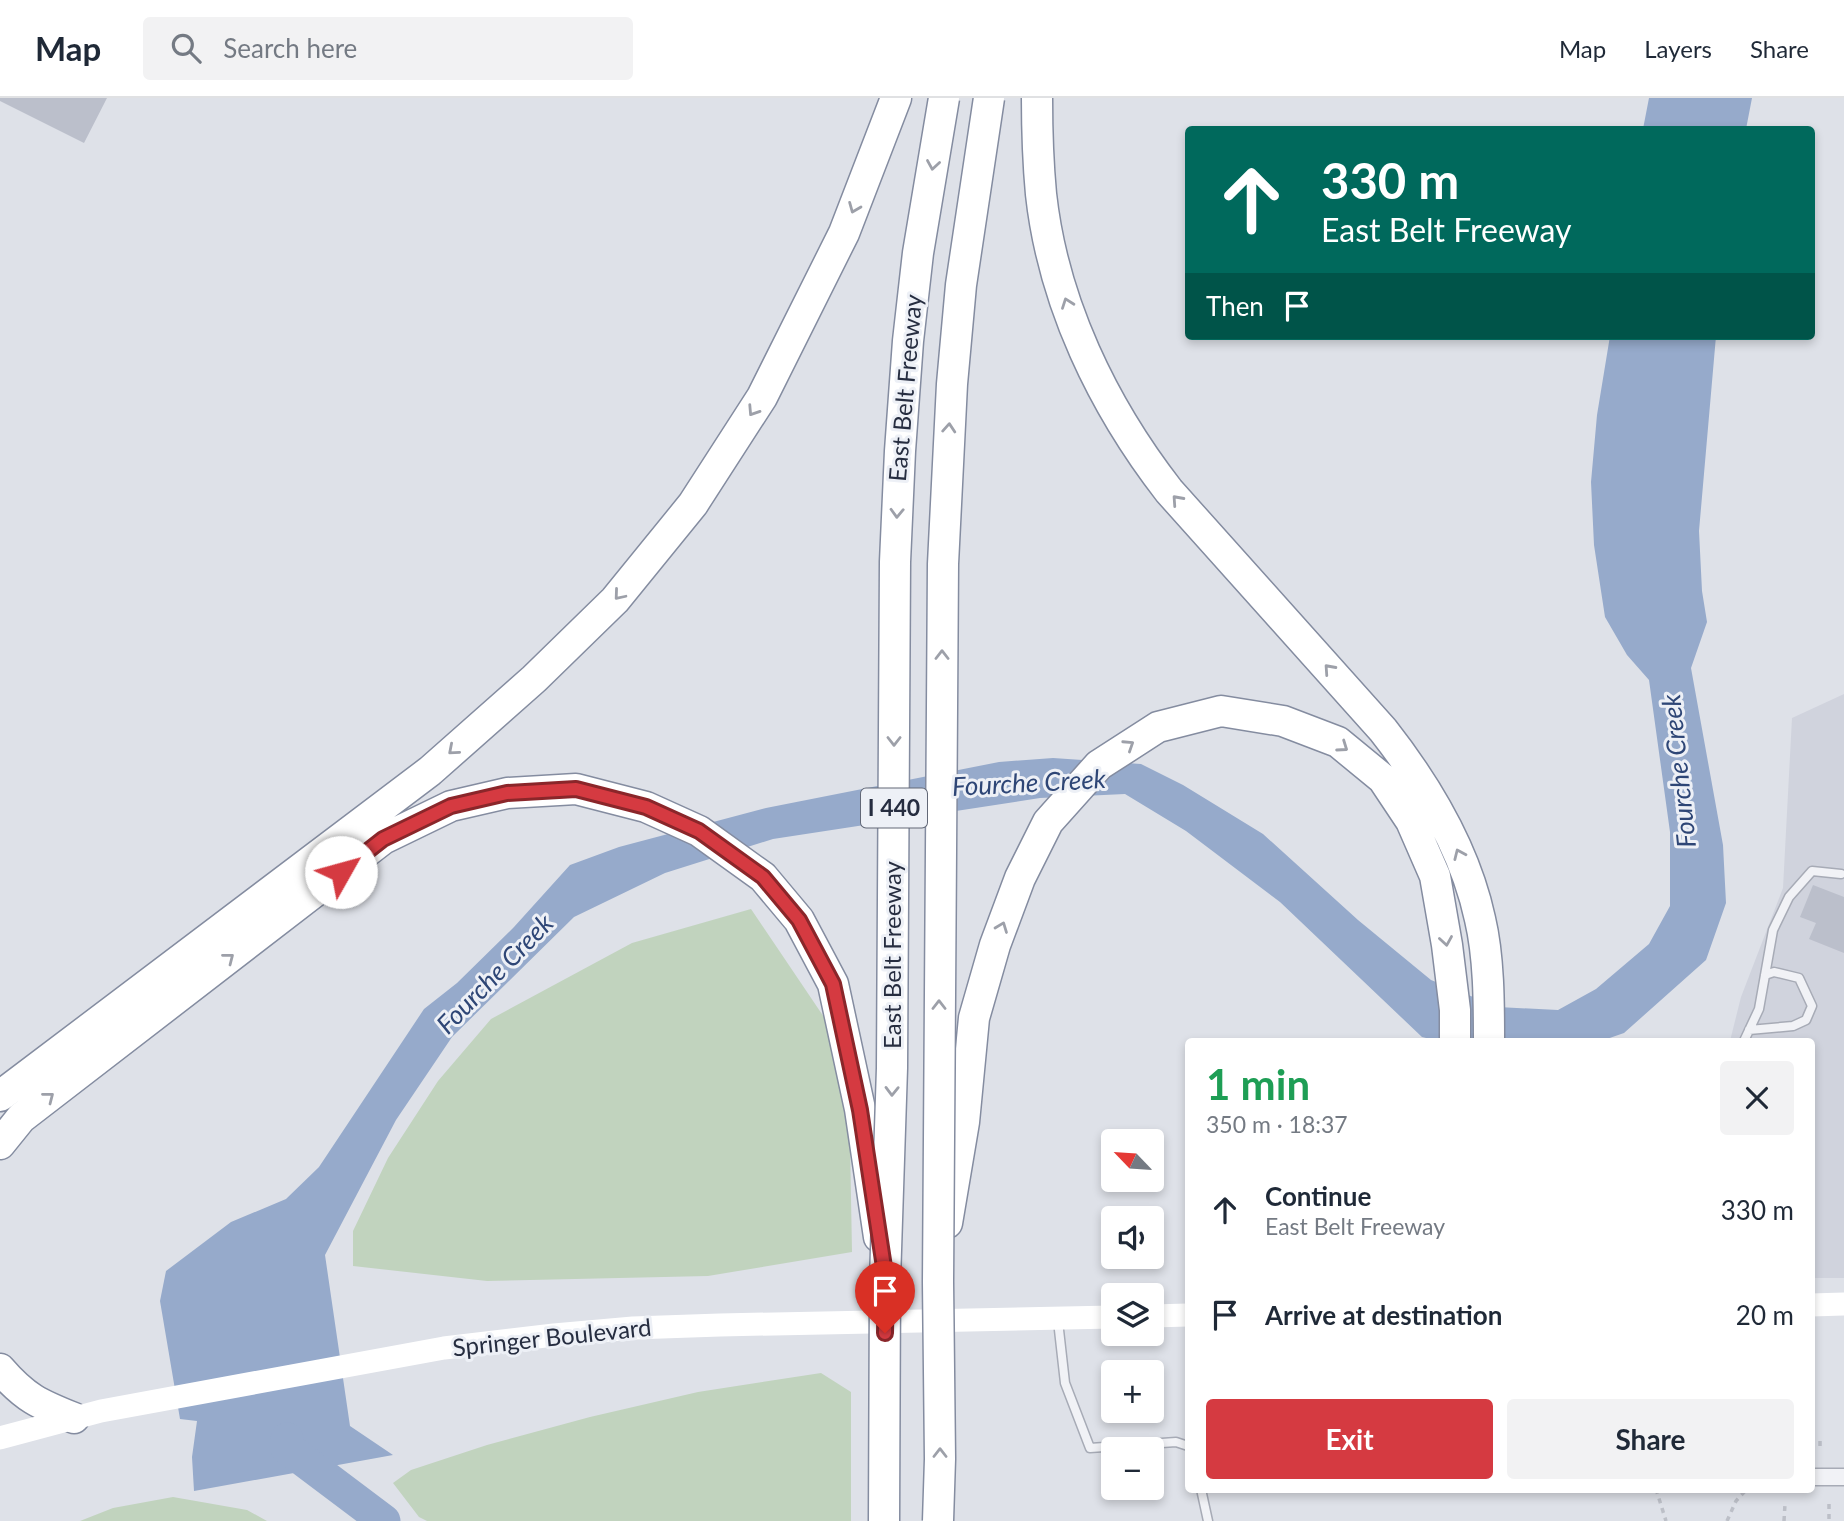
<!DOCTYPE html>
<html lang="en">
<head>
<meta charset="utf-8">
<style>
  body { margin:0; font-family:Lato,sans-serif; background:#f2f2f3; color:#1f2937; height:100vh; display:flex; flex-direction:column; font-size:26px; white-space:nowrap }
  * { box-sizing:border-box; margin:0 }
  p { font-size:23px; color:#747a83 }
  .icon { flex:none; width:38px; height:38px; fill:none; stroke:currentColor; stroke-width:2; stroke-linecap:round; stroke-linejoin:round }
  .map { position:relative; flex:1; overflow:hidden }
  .side { position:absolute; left:1185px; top:940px; width:630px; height:455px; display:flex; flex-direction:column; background:#fff; border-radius:7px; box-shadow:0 4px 10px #0003 }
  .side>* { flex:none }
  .top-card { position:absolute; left:1185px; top:28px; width:630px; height:214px; border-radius:7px; box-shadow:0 4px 10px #0003; background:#00695c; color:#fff; overflow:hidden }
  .needle { width:46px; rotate:295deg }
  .buttons { position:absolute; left:1101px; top:1031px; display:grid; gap:14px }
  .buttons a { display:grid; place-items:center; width:63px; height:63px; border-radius:7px; background:#fff; box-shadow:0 4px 10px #0003; font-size:35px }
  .pin { position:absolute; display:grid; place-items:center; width:60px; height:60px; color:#fff; margin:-72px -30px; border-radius:50% 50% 50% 0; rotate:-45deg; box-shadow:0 0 7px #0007 }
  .pin .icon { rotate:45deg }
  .me { position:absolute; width:77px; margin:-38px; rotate:52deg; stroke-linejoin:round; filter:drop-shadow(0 0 5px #0008) }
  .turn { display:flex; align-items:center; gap:24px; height:147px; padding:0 21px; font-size:32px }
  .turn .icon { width:91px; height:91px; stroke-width:2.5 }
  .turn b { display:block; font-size:49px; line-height:60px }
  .then { display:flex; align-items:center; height:66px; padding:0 21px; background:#0003; gap:14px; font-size:26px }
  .round { display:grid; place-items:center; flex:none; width:74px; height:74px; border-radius:7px; background:#f2f2f3 }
  .overview { display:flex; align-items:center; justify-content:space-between; height:119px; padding:0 21px }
  h1 { font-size:42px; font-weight:700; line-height:52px; color:#1e9e55 }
  .action { display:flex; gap:14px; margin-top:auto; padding:14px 21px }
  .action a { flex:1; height:80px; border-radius:7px; background:#d53a41; color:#fff; font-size:28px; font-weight:700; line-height:80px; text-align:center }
  .action a+a { background:#f2f2f3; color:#1f2937 }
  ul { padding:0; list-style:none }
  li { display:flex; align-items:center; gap:21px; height:105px; padding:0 21px }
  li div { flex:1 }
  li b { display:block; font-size:26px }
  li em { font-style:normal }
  header { display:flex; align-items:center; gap:42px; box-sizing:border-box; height:98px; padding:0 35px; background:#fff; border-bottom:2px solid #e0e1e3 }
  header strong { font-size:33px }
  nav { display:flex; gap:38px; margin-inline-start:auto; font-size:24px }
  .search { width:490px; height:63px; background:#f2f2f3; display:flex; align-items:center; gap:18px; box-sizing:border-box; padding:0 24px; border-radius:7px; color:#747a83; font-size:26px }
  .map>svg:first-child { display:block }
  .built { fill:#d0d3dd }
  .green { fill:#c1d3be }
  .water { fill:#96aacb }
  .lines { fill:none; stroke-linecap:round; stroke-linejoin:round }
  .river { stroke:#96aacb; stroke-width:33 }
  .building { fill:#bbbfcb }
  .service-casing { stroke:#a7abb6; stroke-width:11 }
  .minor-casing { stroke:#a7abb6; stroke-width:19 }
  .motorway-casing { stroke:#848ca0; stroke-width:33 }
  .path { stroke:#bcbfc7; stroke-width:3.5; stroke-dasharray:5 5; stroke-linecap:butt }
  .service { stroke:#f1f2f6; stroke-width:8 }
  .minor { stroke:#f1f2f6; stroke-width:16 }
  .secondary { stroke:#fff; stroke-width:23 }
  .motorway { stroke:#fff; stroke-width:30 }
  .motorway-bridge-casing { stroke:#848ca0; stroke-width:33; stroke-linecap:butt }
  .motorway-bridge { stroke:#fff; stroke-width:30 }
  .oneway { stroke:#9da0a9 }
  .route-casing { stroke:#8a262a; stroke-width:18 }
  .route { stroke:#d53a41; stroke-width:12 }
  .labels { text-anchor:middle; stroke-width:6; stroke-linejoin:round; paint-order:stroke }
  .shield { fill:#edf0f6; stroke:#626877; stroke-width:2 }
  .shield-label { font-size:23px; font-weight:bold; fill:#262d40 }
  .street-label { font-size:24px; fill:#262d40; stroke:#edf0f6 }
  .water-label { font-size:26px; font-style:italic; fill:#2e4676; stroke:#edf0f6 }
</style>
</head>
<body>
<header>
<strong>Map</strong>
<div class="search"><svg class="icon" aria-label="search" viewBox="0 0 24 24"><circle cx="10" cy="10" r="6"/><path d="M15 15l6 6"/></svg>Search here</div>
<nav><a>Map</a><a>Layers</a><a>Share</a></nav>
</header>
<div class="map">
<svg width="1844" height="1423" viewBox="0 0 1844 1423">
  <rect width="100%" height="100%" fill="#dee1e8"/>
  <path class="built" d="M1844 596V1180H1811V943H1730L1741 899 1783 790 1792 620Z"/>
  <path class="green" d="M751 811 832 931 850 1044 852 1154 708 1178 487 1183 353 1168V1133L388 1060 438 983 491 921 632 845Z
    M821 1275 851 1294V1423H427L419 1419 393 1385 411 1372 487 1347 590 1319 698 1294Z
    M173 1399 247 1412 267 1423H80L113 1410Z"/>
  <path class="water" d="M1649 0H1752L1746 31H1643Z
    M1610 238H1716L1699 433 1702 493 1707 524 1691 570 1723 747 1726 805 1706 862 1624 935 1601 943H1438L1422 939 1280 804 1186 733 1125 696 1040 700 773 741 665 775 574 819 452 939 396 1022 325 1157 350 1328 393 1357 194 1393 192 1359 197 1323 180 1321 160 1203 166 1173 231 1124 286 1101 319 1069 424 911 457 885 514 829 570 767 619 749 766 710 999 664 1053 660 1141 666 1183 687 1263 736 1358 822 1431 882 1498 909 1558 912 1596 891 1649 846 1670 808V734L1649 582 1627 557 1605 519 1594 447 1591 384 1597 317Z"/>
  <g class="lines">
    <path class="river" d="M287 1341V1350L384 1423"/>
  </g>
  <path class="building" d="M0 0H107L84 45 0 3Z
    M1813 787 1844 799V855L1809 841 1816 825 1800 819Z"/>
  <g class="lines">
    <defs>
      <path id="service" d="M1749 932 1793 928 1806 922 1812 908 1799 880 1774 874 1765 877
        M1744 943 1759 911 1773 832 1789 799 1812 773 1841 776
        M1058 1223 1065 1285 1090 1350 1176 1344 1188 1348
        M1201 1391 1208 1423"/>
      <path id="minor" d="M1811 1379H1844"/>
      <path id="motorway" d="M1037 0C1037 32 1038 64 1041 96 1053 205 1103 308 1169 393L1383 632C1427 688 1465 751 1480 821 1489 859 1489 905 1489 943
        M0 998 430 673 534 581 615 502 693 406 762 299 844 135 896 0
        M0 1046 21 1020 383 741 451 708 507 695 576 691 646 709 699 733 763 779 799 822 833 886 860 1011 879 1139
        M947 1125 964 1024 974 920 995 847 1020 780 1048 724 1099 667 1158 629 1221 613 1283 623 1338 644 1383 681 1411 723 1435 778 1447 847 1455 912V943
        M0 1271C25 1300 39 1306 74 1320"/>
    </defs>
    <use href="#service" class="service-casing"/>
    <use href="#minor" class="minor-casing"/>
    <use href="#motorway" class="motorway-casing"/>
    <path class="path" d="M1820 1343V1350
      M1656 1391 1666 1423
      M1829 1406V1423
      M1727 1423 1736 1403 1746 1392
      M1784 1423 1785 1406"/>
    <use href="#service" class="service"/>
    <use href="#minor" class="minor"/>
    <path class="secondary" d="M1811 1207 1844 1206
      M1152 1218 1188 1217
      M0 1340 101 1313 444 1250 554 1237 633 1230 720 1227 1113 1219"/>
    <use href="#motorway" class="motorway"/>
    <defs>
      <path id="motorway-bridge" d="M884 1423 885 1182 892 970 895 464 900 353 908 243 918 155 944 0
        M938 1423 940 1361 938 1184 943 466 952 286 961 187 989 0"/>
    </defs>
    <use href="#motorway-bridge" class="motorway-bridge-casing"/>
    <use href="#motorway-bridge" class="motorway-bridge"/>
  </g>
  <defs><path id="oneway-chevron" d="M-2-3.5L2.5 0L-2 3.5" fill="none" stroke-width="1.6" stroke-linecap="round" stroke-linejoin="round" transform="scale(1.75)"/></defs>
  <g class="oneway">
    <use href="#oneway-chevron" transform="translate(933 67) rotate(99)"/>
    <use href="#oneway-chevron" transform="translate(854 110) rotate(112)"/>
    <use href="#oneway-chevron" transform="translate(1067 205) rotate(-110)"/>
    <use href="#oneway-chevron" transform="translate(753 313) rotate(123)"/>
    <use href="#oneway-chevron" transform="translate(949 330) rotate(-86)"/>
    <use href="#oneway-chevron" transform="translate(1177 402) rotate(-132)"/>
    <use href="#oneway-chevron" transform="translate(897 415) rotate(92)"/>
    <use href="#oneway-chevron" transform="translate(619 497) rotate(130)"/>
    <use href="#oneway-chevron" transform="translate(942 557) rotate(-90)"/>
    <use href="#oneway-chevron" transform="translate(1329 571) rotate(-132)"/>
    <use href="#oneway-chevron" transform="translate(894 643) rotate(90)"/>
    <use href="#oneway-chevron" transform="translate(1129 647) rotate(-33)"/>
    <use href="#oneway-chevron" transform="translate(1343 649) rotate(35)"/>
    <use href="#oneway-chevron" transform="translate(453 652) rotate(139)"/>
    <use href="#oneway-chevron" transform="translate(1459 756) rotate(-114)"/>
    <use href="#oneway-chevron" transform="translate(1002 829) rotate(-69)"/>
    <use href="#oneway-chevron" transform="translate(1446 843) rotate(81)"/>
    <use href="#oneway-chevron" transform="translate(229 860) rotate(-38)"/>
    <use href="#oneway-chevron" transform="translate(939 907) rotate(-90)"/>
    <use href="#oneway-chevron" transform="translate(892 993) rotate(91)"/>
    <use href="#oneway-chevron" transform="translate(49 999) rotate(-38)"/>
    <use href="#oneway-chevron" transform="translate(940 1355) rotate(-90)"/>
  </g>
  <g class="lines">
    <defs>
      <path id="route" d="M341 774 383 741 451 708 507 695 576 691 646 709 699 733 763 779 799 822 833 886 860 1012 886 1182 885 1235"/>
    </defs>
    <use href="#route" class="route-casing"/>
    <use href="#route" class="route"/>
  </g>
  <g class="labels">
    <rect class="shield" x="861" y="690.5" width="66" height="39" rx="5"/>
    <g class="shield-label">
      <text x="894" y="718">I 440</text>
    </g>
    <g class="street-label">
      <text transform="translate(906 290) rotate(-85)" y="8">East Belt Freeway</text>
      <text transform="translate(893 857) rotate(-90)" y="8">East Belt Freeway</text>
      <text transform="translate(552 1240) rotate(-6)" y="8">Springer Boulevard</text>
    </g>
    <g class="water-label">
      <text transform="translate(1679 673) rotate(-96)" y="9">Fourche Creek</text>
      <text transform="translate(1029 685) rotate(-3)" y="9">Fourche Creek</text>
      <text transform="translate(495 876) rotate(-46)" y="9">Fourche Creek</text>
    </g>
  </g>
</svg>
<div class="buttons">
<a><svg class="needle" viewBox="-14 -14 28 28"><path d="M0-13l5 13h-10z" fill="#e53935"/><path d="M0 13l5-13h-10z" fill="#747a83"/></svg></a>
<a><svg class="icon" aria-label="sound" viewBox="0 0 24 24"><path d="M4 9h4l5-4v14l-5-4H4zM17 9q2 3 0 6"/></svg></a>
<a><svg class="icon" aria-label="layers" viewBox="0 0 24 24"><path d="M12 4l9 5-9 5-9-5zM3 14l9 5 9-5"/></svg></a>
<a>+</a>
<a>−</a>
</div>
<div class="pin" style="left:885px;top:1235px;background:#d93025"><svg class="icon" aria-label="arrive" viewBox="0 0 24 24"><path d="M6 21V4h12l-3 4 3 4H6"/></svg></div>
<svg class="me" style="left:341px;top:774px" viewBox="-20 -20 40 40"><circle r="19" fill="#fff"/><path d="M0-13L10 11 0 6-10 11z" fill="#d53a41"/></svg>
<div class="top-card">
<div class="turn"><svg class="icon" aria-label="ahead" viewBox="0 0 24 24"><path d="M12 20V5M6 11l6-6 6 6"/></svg><div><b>330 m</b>East Belt Freeway</div></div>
<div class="then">Then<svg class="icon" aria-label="arrive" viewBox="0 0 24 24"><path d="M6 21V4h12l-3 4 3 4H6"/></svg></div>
</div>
<section class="side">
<div class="overview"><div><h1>1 min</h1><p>350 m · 18:37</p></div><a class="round"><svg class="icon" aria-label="close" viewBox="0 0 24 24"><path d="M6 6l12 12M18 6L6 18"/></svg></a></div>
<ul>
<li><svg class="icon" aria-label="ahead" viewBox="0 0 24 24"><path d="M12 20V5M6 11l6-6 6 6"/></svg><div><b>Continue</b><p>East Belt Freeway</p></div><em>330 m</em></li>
<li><svg class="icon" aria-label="arrive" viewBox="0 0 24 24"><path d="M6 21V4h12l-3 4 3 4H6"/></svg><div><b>Arrive at destination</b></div><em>20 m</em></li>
</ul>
<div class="action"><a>Exit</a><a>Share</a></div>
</section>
</div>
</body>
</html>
